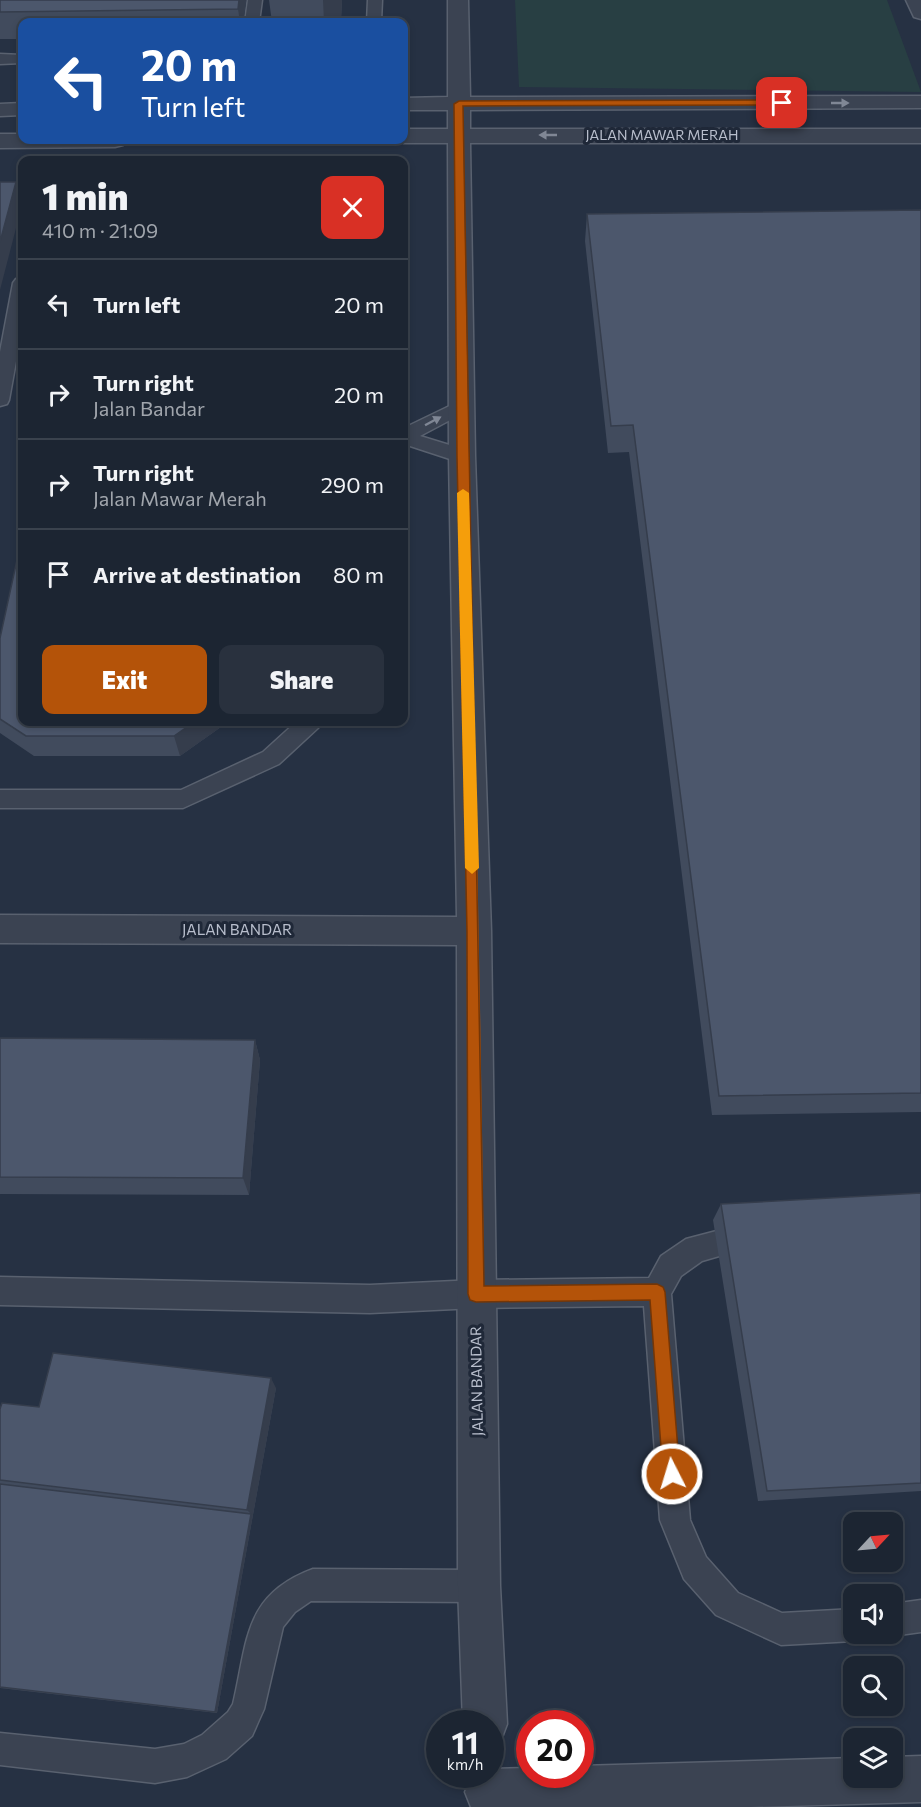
<!DOCTYPE html>
<html lang="en">
<head>
<meta charset="utf-8">
<style>
  body { margin:0; font-family:Commissioner,sans-serif; background:#29313e; color:#f1f3f6; height:100vh; display:flex; flex-direction:column; font-size:22px; white-space:nowrap }
  * { box-sizing:border-box; margin:0 }
  p { font-size:20px; color:#a0a5ac }
  .icon { flex:none; width:33px; height:33px; fill:none; stroke:currentColor; stroke-width:2; stroke-linecap:round; stroke-linejoin:round }
  .map { position:relative; flex:1; overflow:hidden }
  .drawer { position:absolute; left:18px; top:156px; width:390px; height:570px; display:flex; flex-direction:column; background:#1c2532; border-radius:12px; box-shadow:0 3px 9px #0003,0 0 0 2px #3a424d }
  .drawer>* { flex:none }
  .guide { position:absolute; left:18px; top:18px; width:390px; height:126px; border-radius:12px; box-shadow:0 3px 9px #0003,0 0 0 2px #3a424d; background:#1a4fa0; color:#fff; overflow:hidden }
  .needle { width:39px; rotate:64deg }
  .buttons { position:absolute; left:843px; top:1512px; display:grid; gap:12px }
  .buttons a { display:grid; place-items:center; width:60px; height:60px; border-radius:12px; background:#1c2532; box-shadow:0 3px 9px #0003,0 0 0 2px #3a424d; font-size:30px }
  .speed { position:absolute; left:426px; top:1710px; display:flex; gap:12px; font-size:30px; font-weight:700; text-align:center }
  .speed>* { display:grid; place-content:center; width:78px; height:78px; border-radius:50%; background:#1c2532; box-shadow:0 3px 9px #0003,0 0 0 2px #3a424d; line-height:1 }
  .speed small { font-size:15px; font-weight:400 }
  .speed .limit { border:9px solid #d22; background:#fff; color:#111 }
  .pin { position:absolute; display:grid; place-items:center; width:51px; height:51px; color:#fff; margin:-26px; border-radius:12px; box-shadow:0 3px 9px #0006 }
  .me { position:absolute; width:66px; margin:-33px; rotate:355deg; stroke-linejoin:round; filter:drop-shadow(0 0 4px #0008) }
  .turn { display:flex; align-items:center; gap:21px; height:126px; padding:0 24px; font-size:27px }
  .turn .icon { width:78px; height:78px; stroke-width:2.5 }
  .turn b { display:block; font-size:42px; line-height:51px }
  .round { display:grid; place-items:center; flex:none; width:63px; height:63px; border-radius:12px; background:#29313e }
  .head { display:flex; align-items:center; justify-content:space-between; height:102px; padding:0 24px }
  h1 { font-size:36px; font-weight:800; line-height:45px }
  .cta { display:flex; gap:12px; margin-top:auto; padding:12px 24px }
  .cta a { flex:1; height:69px; border-radius:12px; background:#b45309; color:#fff; font-size:24px; font-weight:800; line-height:69px; text-align:center }
  .cta a+a { background:#29313e; color:#f1f3f6 }
  ul { padding:0; list-style:none }
  li { display:flex; align-items:center; gap:18px; height:90px; padding:0 24px; border-top:2px solid #3a424d }
  li div { flex:1 }
  li b { display:block; font-size:22px }
  li em { font-style:normal }
  .map>svg:first-child { display:block }
  .green { fill:#283f43 }
  .lines { fill:none; stroke-linecap:round; stroke-linejoin:round }
  .lane-casing { stroke:#59616f; stroke-width:3 }
  .street-casing { stroke:#59616f; stroke-width:3 }
  .lane { fill:#3b4352; fill-rule:evenodd }
  .street { fill:#3b4352; fill-rule:evenodd }
  .wall { fill:#414b5d }
  .shaded-wall { fill:#353d4c }
  .building { fill:#4c576c; stroke:#353d4c; stroke-width:1.5 }
  .oneway { fill:#808795 }
  .route { fill:#b45309; stroke:#753606; stroke-width:1.5 }
  .slow { fill:#f59e0b }
  .labels { text-anchor:middle; stroke-width:6; stroke-linejoin:round; paint-order:stroke }
  .far-street-label { font-size:14px; fill:#b8becc; stroke:#1f2838 }
  .street-label { font-size:15px; fill:#b8becc; stroke:#1f2838 }
</style>
</head>
<body>
<div class="map">
<svg width="921" height="1807" viewBox="0 0 921 1807">
  <rect width="100%" height="100%" fill="#263143"/>
  <path class="green" d="M515 0H887L921 92 519 87Z"/>
  <g class="lines">
    <defs>
      <path id="lane" d="M248 0H262L259 22H245Z
        M368 0H382L381 22H367Z
        M0 54 22 55V63L0 64Z
        M22 185V195L0 196V186Z
        M22 278V328L9 400 7 404 0 406V352L13 283 16 279Z
        M462 400 469 402 471 406 469 410 420 436 469 451 472 456 469 461 462 463 404 444V428Z
        M296 722H321L318 728 279 764 183 808H0V790H181L263 752Z
        M747 1223 757 1227 761 1236 757 1245 702 1261 681 1276 671 1294 690 1520 706 1557 738 1593 782 1613 854 1609V1634H866L854 1641 781 1645 716 1615 684 1579 660 1520 644 1306 476 1308 370 1313 0 1305V1277L370 1285 476 1280 649 1278 661 1256 686 1239Z
        M313 1569 479 1570 490 1575 495 1586 490 1597 479 1602 311 1601 295 1612 283 1627 264 1709 259 1720 252 1736 226 1759 187 1777 155 1783 0 1765V1733L155 1749 184 1744 202 1735 228 1712 233 1704C248 1641 243 1595 313 1569Z
        M921 1600V1632L892 1636 887 1634H892V1604Z"/>
      <path id="street" d="M448 0H468L470 97 921 96V108L470 110V129H921V143H470L475 456 491 931 500 1586 507 1724 501 1740 490 1744V1724H463L458 1586 457 945 0 943V915L457 917 449 456 448 143H404L395 140H404V129H448V110H404V98L448 97Z
        M906 0H921V19L914 17Z
        M22 103V115L0 116V104Z
        M0 134H22V140H126L123 145 115 147 0 148Z
        M921 1756V1802L750 1807H471L465 1792 472 1776 490 1774V1769L530 1768V1774H580V1766L854 1758V1778H892V1757Z"/>
    </defs>
    <use href="#lane" class="lane-casing"/>
    <use href="#street" class="street-casing"/>
    <use href="#lane" class="lane"/>
    <use href="#street" class="street"/>
  </g>
  <path class="wall" d="M0 0H246L243 22H22V39H0Z
    M269 0H342L341 20 335 22H272Z
    M921 210V1112L712 1115 629 452 608 453 585 241 587 214Z
    M0 638 22 722H228L180 756H34L0 733Z
    M0 1038 255 1040 260 1060 249 1195 0 1194Z
    M921 1193V1491L758 1501 713 1220 721 1204Z
    M276 1388 217 1713 0 1688V1409L39 1407Z"/>
  <path class="shaded-wall" d="M239 0H246L243 22H240L238 9Z
    M323 0H342L341 20 335 22H324Z
    M16 182 22 205 0 290V242Z
    M194 722H228L180 756 174 736Z
    M255 1040 260 1060 249 1195 243 1178Z
    M271 1378 276 1388 217 1713 215 1712 251 1514 247 1510Z"/>
  <path class="building" d="M0 0H239L238 9 0 12Z
    M0 182H16L0 242Z
    M921 210V1093L719 1096 633 425 611 426 587 214Z
    M22 537V722H194L174 736H26L0 719V638Z
    M0 1038 255 1040 243 1178 0 1177Z
    M921 1193V1483L767 1491 721 1204Z
    M53 1353 271 1378 247 1510 0 1480V1409L2 1403 39 1407Z
    M0 1484 251 1514 215 1712 0 1687Z"/>
  <defs><path id="oneway-solid" d="M-6-.8H1V-3.2L6.5 0L1 3.2V.8H-6Z" transform="scale(1.5)"/></defs>
  <g class="oneway">
    <use href="#oneway-solid" transform="translate(840 103)"/>
    <use href="#oneway-solid" transform="translate(548 135) rotate(-180)"/>
    <use href="#oneway-solid" transform="translate(433 421) rotate(-28)"/>
  </g>
  <path class="route" d="M782 100 785 101V105L463 106C468 500 480 893 484 1286L657 1284 663 1287 665 1292 680 1474 678 1481 672 1483 666 1481 663 1474 650 1300 476 1302 470 1300 468 1294 467 931 457 456 454 104 459 101Z"/>
  <path class="slow" d="M463 489 469 493 479 868 472 874 465 868 457 493Z"/>
  <g class="labels">
    <g class="far-street-label">
      <text x="662" y="140">JALAN MAWAR MERAH</text>
    </g>
    <g class="street-label">
      <text x="237" y="935">JALAN BANDAR</text>
      <text transform="translate(477 1381) rotate(-91)" y="5">JALAN BANDAR</text>
    </g>
  </g>
</svg>
<div class="buttons">
<a><svg class="needle" viewBox="-14 -14 28 28"><path d="M0-13l5 13h-10z" fill="#e53935"/><path d="M0 13l5-13h-10z" fill="#a0a5ac"/></svg></a>
<a><svg class="icon" aria-label="sound" viewBox="0 0 24 24"><path d="M4 9h4l5-4v14l-5-4H4zM17 9q2 3 0 6"/></svg></a>
<a><svg class="icon" aria-label="search" viewBox="0 0 24 24"><circle cx="10" cy="10" r="6"/><path d="M15 15l6 6"/></svg></a>
<a><svg class="icon" aria-label="layers" viewBox="0 0 24 24"><path d="M12 4l9 5-9 5-9-5zM3 14l9 5 9-5"/></svg></a>
</div>
<div class="speed"><div>11<small>km/h</small></div><div class="limit">20</div></div>
<div class="pin" style="left:782px;top:103px;background:#d93025"><svg class="icon" aria-label="arrive" viewBox="0 0 24 24"><path d="M6 21V4h12l-3 4 3 4H6"/></svg></div>
<svg class="me" style="left:672px;top:1474px" viewBox="-20 -20 40 40"><circle r="17" fill="#b45309" stroke="#fff" stroke-width="3"/><path d="M0-11L8 9 0 5-8 9z" fill="#fff"/></svg>
<div class="guide">
<div class="turn"><svg class="icon" aria-label="left" viewBox="0 0 24 24"><path d="M17 20v-9H6M10 6l-5 5 5 5"/></svg><div><b>20 m</b>Turn left</div></div>
</div>
<section class="drawer">
<div class="head"><div><h1>1 min</h1><p>410 m · 21:09</p></div><a class="round" style="background:#d93025;color:#fff"><svg class="icon" aria-label="close" viewBox="0 0 24 24"><path d="M6 6l12 12M18 6L6 18"/></svg></a></div>
<ul>
<li><svg class="icon" aria-label="left" viewBox="0 0 24 24"><path d="M17 20v-9H6M10 6l-5 5 5 5"/></svg><div><b>Turn left</b></div><em>20 m</em></li>
<li><svg class="icon" aria-label="right" viewBox="0 0 24 24"><path d="M7 20v-9h11M14 6l5 5-5 5"/></svg><div><b>Turn right</b><p>Jalan Bandar</p></div><em>20 m</em></li>
<li><svg class="icon" aria-label="right" viewBox="0 0 24 24"><path d="M7 20v-9h11M14 6l5 5-5 5"/></svg><div><b>Turn right</b><p>Jalan Mawar Merah</p></div><em>290 m</em></li>
<li><svg class="icon" aria-label="arrive" viewBox="0 0 24 24"><path d="M6 21V4h12l-3 4 3 4H6"/></svg><div><b>Arrive at destination</b></div><em>80 m</em></li>
</ul>
<div class="cta"><a>Exit</a><a>Share</a></div>
</section>
</div>
</body>
</html>
